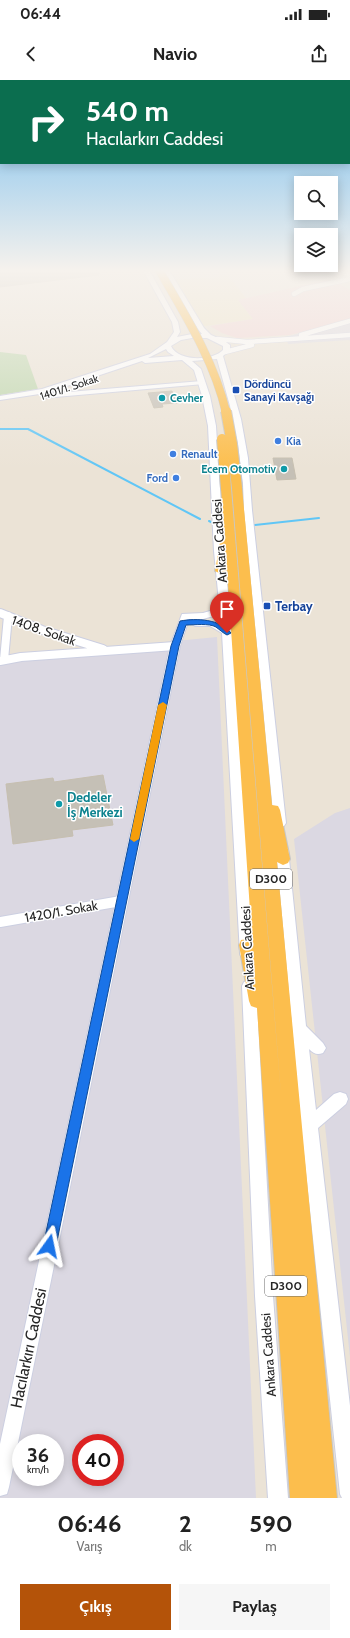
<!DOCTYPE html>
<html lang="tr">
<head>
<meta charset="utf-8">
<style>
  body { margin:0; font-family:Cabin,sans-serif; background:#f6f6f6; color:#222; height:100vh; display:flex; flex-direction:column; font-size:15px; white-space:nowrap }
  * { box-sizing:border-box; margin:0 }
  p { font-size:13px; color:#767676 }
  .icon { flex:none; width:22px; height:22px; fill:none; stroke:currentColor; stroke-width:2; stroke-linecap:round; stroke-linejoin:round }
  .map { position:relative; height:1418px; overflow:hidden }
  .details { display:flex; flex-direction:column; background:#fff; flex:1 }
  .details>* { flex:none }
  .guide { position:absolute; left:0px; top:0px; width:350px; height:84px; box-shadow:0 2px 10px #0003; background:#0b6e4f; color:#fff; overflow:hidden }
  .tools { position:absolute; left:294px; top:96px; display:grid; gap:8px }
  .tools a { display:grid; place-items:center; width:44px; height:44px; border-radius:0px; background:#fff; box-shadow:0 2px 10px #0003; font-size:20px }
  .speed { position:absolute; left:12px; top:1354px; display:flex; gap:8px; font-size:20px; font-weight:700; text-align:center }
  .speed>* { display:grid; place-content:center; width:52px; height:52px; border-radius:50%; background:#fff; box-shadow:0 2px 10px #0003; line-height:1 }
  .speed small { font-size:10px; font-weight:400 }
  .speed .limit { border:6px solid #d22; background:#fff; color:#111 }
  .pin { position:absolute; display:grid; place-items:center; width:34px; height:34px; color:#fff; margin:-41px -17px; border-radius:50% 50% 50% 0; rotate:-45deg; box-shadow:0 0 4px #0007 }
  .pin .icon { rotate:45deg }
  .me { position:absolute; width:44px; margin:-22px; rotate:12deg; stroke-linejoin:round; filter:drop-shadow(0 0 3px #0008) }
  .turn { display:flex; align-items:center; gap:14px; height:84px; padding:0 20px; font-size:18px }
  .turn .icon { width:52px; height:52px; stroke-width:2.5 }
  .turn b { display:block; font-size:28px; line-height:34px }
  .eta { display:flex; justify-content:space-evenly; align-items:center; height:68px; text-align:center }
  .eta b { font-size:24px; font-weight:800; line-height:28px }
  .action { display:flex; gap:8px; margin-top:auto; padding:8px 20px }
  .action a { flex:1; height:46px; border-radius:0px; background:#b45309; color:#fff; font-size:16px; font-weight:800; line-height:46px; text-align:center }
  .action a+a { background:#f6f6f6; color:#222 }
  .status { display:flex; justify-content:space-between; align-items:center; height:28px; padding:0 20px; background:#fff; direction:ltr }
  .status svg { height:11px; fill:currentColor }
  header { display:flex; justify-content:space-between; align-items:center; height:52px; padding:0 20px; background:#fff; font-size:18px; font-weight:800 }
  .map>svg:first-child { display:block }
  .industrial { fill:#dbd8e2; fill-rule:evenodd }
  .education { fill:#eee3c4 }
  .medical { fill:#f3d2d2 }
  .cemetery { fill:#bed6ac }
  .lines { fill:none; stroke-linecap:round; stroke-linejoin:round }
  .stream { stroke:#60c6f6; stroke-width:2 }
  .building { fill:#c5c0b6; stroke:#c6bfb0 }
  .minor-far2-casing { stroke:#cccfe1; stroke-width:5.5 }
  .minor-far1-casing { stroke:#cccfe1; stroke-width:10 }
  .minor-casing { stroke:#cccfe1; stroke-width:12 }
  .tertiary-casing { stroke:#cccfe1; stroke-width:2 }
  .secondary-casing { stroke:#cccfe1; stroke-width:2 }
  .trunk-casing { stroke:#c7c7c7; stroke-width:2 }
  .minor-far2 { stroke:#fff; stroke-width:4.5 }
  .minor-far1 { stroke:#fff; stroke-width:8 }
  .minor { stroke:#fff; stroke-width:10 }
  .tertiary { fill:#fff; fill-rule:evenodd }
  .secondary { fill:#fff; fill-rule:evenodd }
  .trunk { fill:#fcbe4d; fill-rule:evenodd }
  .trunk-bridge-far1-casing { stroke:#c7c7c7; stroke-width:9; stroke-linecap:butt }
  .trunk-bridge-casing { stroke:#c7c7c7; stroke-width:12; stroke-linecap:butt }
  .trunk-bridge-far1 { stroke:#fcbe4d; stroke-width:8 }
  .trunk-bridge { stroke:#fcbe4d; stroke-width:10 }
  .route { fill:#1a73e8; stroke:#114b97 }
  .slow { fill:#f59e0b }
  .transit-dot { fill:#1a4fb4; stroke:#fff; stroke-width:1.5 }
  .culture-dot { fill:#0f9aa8; stroke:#fff; stroke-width:1.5 }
  .shop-dot { fill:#3f7fe0; stroke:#fff; stroke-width:1.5 }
  .labels { text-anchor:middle; stroke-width:3; stroke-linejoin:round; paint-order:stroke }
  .far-transit-label { font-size:11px; font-weight:bold; fill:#164399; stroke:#fff; text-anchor:start }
  .far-street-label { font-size:11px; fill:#262626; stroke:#fff }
  .far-culture-label { font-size:11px; font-weight:bold; fill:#0d838f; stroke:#fff; text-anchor:start }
  .far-shop-label { font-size:11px; font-weight:bold; fill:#366cbe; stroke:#fff; text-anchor:start }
  .shield { fill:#fff; stroke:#676767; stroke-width:1 }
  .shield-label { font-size:12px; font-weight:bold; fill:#262626 }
  .street-label { font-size:13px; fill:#262626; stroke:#fff }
  .transit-label { font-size:13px; font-weight:bold; fill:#164399; stroke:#fff; text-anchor:start }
  .culture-label { font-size:13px; font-weight:bold; fill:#0d838f; stroke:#fff; text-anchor:start }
  .near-street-label { font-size:16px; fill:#262626; stroke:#fff }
</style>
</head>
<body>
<div class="status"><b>06:44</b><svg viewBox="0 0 49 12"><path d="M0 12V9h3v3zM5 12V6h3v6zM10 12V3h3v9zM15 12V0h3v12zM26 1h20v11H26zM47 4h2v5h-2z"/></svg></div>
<header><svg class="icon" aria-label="back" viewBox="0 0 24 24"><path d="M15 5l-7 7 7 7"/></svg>Navio<svg class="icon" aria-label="share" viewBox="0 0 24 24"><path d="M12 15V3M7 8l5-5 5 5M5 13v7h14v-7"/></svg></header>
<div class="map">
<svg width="350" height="1418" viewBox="0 0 350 1418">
  <rect width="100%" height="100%" fill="#ebe3d6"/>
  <path class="industrial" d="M350 240V261L349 260 288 264 285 257Z
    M217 557 256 1418H0V578ZM21 1363H55V1397H21ZM81 1363H115V1397H81Z
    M350 728V1277L294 759 335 733Z"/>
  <path class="education" d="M228 196 247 219 238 220 253 239 199 247 172 200Z"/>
  <path class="medical" d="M331 199 350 210V239L290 255 237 258 222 253 210 246 253 239 238 220Z"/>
  <path class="cemetery" d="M0 272 26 275 38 309 0 315Z"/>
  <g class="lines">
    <path class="stream" d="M0 349H28L200 439
      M209 441 213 443
      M255 445 319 438"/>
  </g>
  <path class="building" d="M0 190H99V195L0 207Z
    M172 311 177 323 162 324 163 327 154 328 148 313Z
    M273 378H292L296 399 277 400Z
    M103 695 113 745 72 750 73 756 13 764 6 704 53 698 54 702Z"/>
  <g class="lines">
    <defs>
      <path id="minor-far2" d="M339 190 350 195
        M294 214 303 209 350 199
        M301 255 350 241
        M217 259 247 262 350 255
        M225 272 252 265"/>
      <path id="minor-far1" d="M0 533 42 550 103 569
        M4 580 8 536
        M0 581 21 577 175 566"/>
      <path id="minor" d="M0 842 121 821"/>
      <path id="tertiary" d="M202 301 205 303 204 304 44 318 41 316 44 314Z
        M224 519 228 522 224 533 203 539H189L180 566 9 1407 7 1414 0 1416V1364L170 566 182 534 203 533 217 529 221 520Z
        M200 540 219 543 232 553 227 556 210 546H195L190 543 192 541Z"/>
      <path id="secondary" d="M143 190H149L178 242 180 252 177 257 192 254H202L198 249 163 190H169L204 248 211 255 223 260 230 265V270L223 276 241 339 248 378 252 430 286 743 284 746 280 747 276 746 274 743 244 430 243 404 238 365 230 326 217 279 192 281 201 289 210 316 216 346 224 471 232 553 254 874 252 878 247 880 242 878 240 874 222 553 214 471 208 346 202 316 194 290 182 280 145 283 142 281 46 313 0 320V316L42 309 150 274 167 262 174 252 172 242ZM192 258H207L223 266V270C213 281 178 282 171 266L181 260ZM166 269 168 272 174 276 148 278Z
        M282 764 286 766 288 769 306 946 323 963 326 968 323 973C317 975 314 974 309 969L316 1030 334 1014 340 1012 346 1014 348 1019 346 1024 318 1048 350 1326V1418H342L340 1414 301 1045 276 769 278 766Z
        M249 900 254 902 256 906 273 1216 288 1418H268L255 1216 242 906 244 902Z"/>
      <path id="trunk" d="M226 405 231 408 282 1027 232 408 237 405 242 408 272 725 278 726 280 730 290 779 288 783 283 785 277 782 337 1418H290L257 928 251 926 249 921 239 865 241 860 247 859 252 860 227 490 225 493 221 494 215 491 220 462 225 459 221 408Z"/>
    </defs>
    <use href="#minor-far2" class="minor-far2-casing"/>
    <use href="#minor-far1" class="minor-far1-casing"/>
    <use href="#minor" class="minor-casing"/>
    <use href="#tertiary" class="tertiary-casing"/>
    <use href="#secondary" class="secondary-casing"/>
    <use href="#trunk" class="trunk-casing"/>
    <use href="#minor-far2" class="minor-far2"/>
    <use href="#minor-far1" class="minor-far1"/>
    <use href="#minor" class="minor"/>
    <use href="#tertiary" class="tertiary"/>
    <use href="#secondary" class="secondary"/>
    <use href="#trunk" class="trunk"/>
    <defs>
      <path id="trunk-bridge-far1" d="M159 190C185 235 214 280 226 332"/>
      <path id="trunk-bridge" d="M226 331 232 364 237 408
        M222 359 226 408"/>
    </defs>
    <use href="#trunk-bridge-far1" class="trunk-bridge-far1-casing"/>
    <use href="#trunk-bridge" class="trunk-bridge-casing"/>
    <use href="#trunk-bridge-far1" class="trunk-bridge-far1"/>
    <use href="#trunk-bridge" class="trunk-bridge"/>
  </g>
  <linearGradient id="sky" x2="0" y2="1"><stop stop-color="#71bbee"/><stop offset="0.49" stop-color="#f6f2ed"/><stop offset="1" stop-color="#f6f2ed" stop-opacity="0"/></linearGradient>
  <rect width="350" height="389" fill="url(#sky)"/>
  <path class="route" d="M180 541C197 538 220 539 231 553L227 555C223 553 220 550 216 547 209 543 194 545 186 545L179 566 56 1166 54 1170 49 1172 45 1170 43 1166 171 566Z"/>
  <path class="slow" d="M163 622 167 625 139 759 134 762 130 759 158 625Z"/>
  <g class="transit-dot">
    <rect x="232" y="306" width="8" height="8" rx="2"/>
    <rect x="263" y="522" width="8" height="8" rx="2"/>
  </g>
  <g class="culture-dot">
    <circle cx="162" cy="318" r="4"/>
    <circle cx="284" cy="389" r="4"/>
    <circle cx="59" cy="724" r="4"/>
  </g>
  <g class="shop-dot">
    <circle cx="278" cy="361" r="4"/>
    <circle cx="173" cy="374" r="4"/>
    <circle cx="176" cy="398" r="4"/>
  </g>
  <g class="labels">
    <g class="far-transit-label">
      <text x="244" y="308">Dördüncü<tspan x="244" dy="13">Sanayi Kavşağı</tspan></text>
    </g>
    <g class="far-street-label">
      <text transform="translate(69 307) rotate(-18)" y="4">1401/1. Sokak</text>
    </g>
    <g class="far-culture-label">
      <text x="170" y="322">Cevher</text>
      <text x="276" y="393" text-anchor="end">Ecem Otomotiv</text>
    </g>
    <g class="far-shop-label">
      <text x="286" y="365">Kia</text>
      <text x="181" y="378">Renault</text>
      <text x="168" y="402" text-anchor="end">Ford</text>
    </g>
    <g class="shield">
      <rect x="250" y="789" width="42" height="20" rx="3"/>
      <rect x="265" y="1196" width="42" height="20" rx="3"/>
    </g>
    <g class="shield-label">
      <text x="271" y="803">D300</text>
      <text x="286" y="1210">D300</text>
    </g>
    <g class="street-label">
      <text transform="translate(219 461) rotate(-94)" y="5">Ankara Caddesi</text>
      <text transform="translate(44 550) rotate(19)" y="5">1408. Sokak</text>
      <text transform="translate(61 831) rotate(-10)" y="5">1420/1. Sokak</text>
      <text transform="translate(247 868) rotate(-93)" y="5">Ankara Caddesi</text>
      <text transform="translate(268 1275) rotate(-94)" y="5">Ankara Caddesi</text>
    </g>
    <g class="transit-label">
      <text x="275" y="531">Terbay</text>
    </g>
    <g class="culture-label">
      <text x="67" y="722">Dedeler<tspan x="67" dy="15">İş Merkezi</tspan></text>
    </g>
    <g class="near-street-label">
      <text transform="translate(28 1268) rotate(-78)" y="6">Hacılarkırı Caddesi</text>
    </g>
  </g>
</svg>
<div class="tools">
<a><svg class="icon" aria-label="search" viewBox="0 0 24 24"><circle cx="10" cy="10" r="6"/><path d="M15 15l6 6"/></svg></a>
<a><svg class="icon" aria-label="layers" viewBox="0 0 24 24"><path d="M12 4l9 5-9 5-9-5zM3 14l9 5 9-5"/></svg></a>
</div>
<div class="speed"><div>36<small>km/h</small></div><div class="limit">40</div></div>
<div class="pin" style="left:227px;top:553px;background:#d93025"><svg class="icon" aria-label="arrive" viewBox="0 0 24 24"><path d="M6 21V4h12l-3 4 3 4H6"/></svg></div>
<svg class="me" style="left:49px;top:1166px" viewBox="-20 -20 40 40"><path d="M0-17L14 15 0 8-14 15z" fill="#1a73e8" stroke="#fff" stroke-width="4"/></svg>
<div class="guide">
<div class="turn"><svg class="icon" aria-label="right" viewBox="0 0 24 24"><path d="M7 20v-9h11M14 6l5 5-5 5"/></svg><div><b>540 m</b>Hacılarkırı Caddesi</div></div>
</div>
</div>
<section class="details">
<div class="eta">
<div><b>06:46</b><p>Varış</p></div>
<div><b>2</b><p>dk</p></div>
<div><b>590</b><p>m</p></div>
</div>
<div class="action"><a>Çıkış</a><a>Paylaş</a></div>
</section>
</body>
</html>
